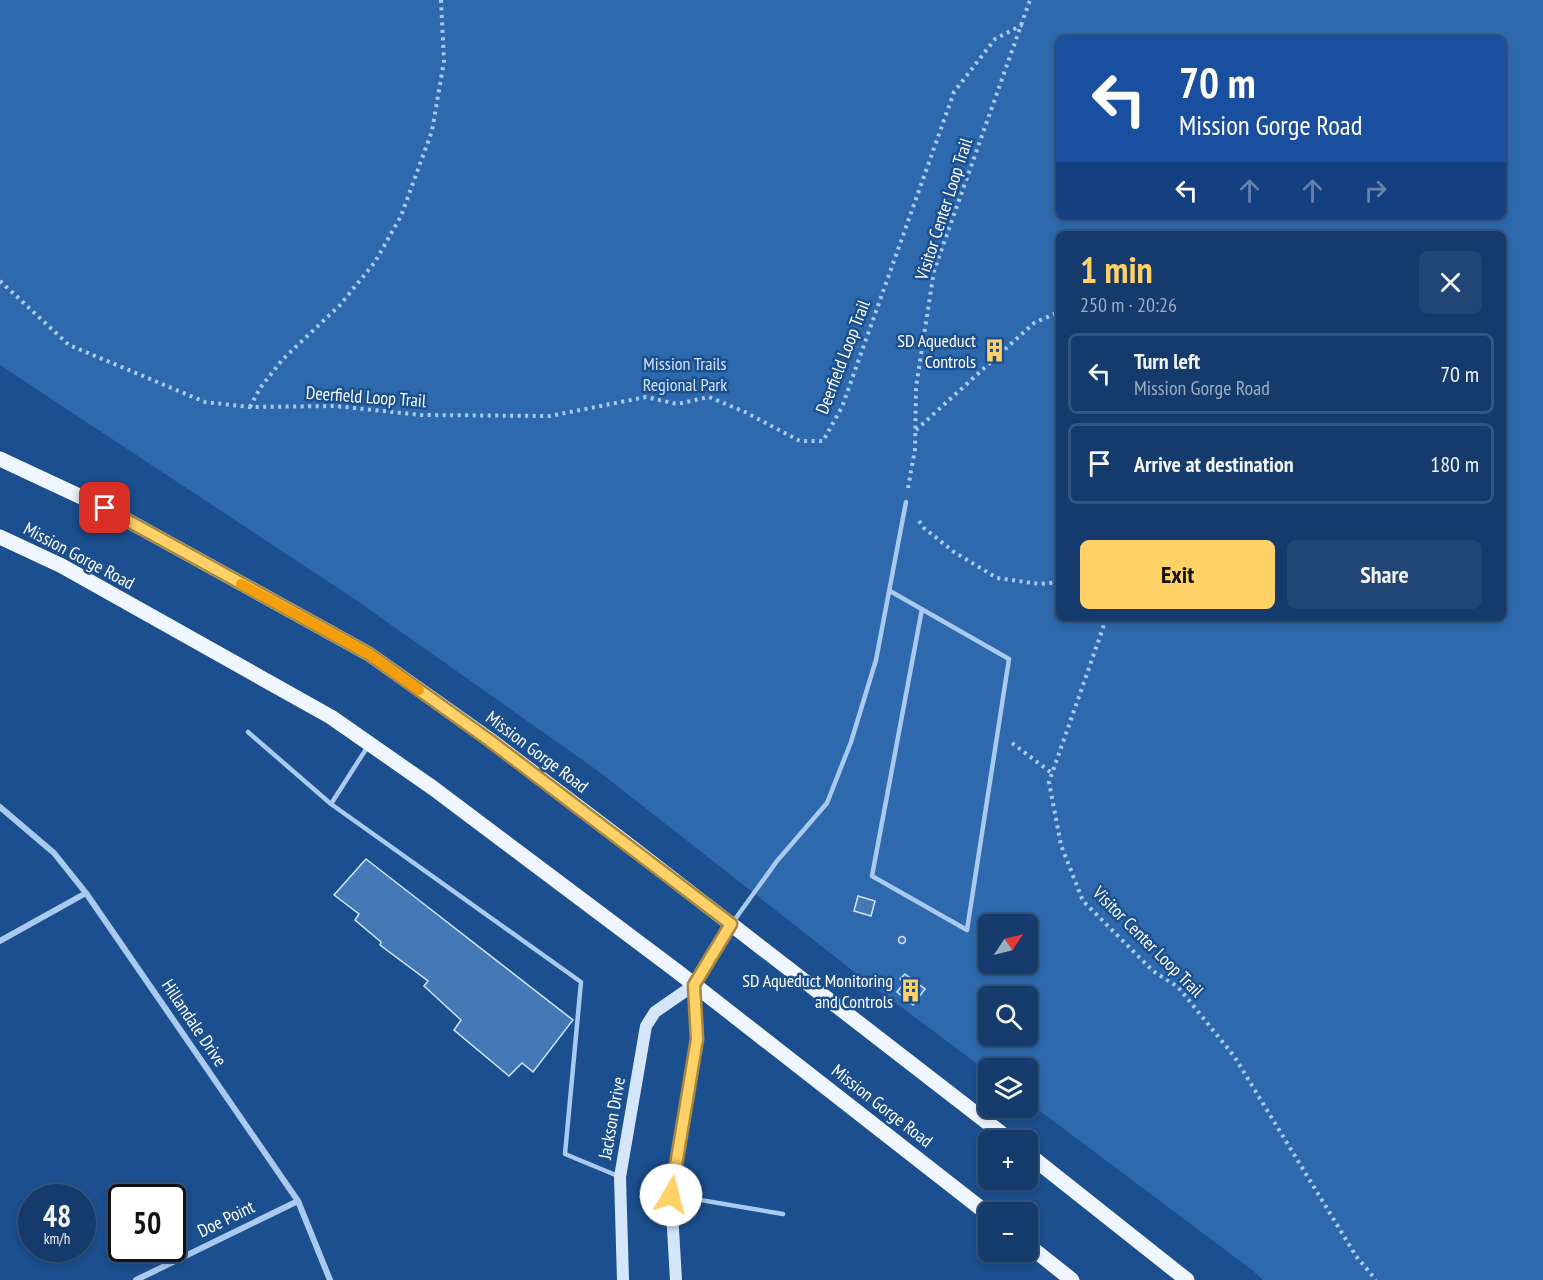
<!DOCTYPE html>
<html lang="en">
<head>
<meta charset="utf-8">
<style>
  body { margin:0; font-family:"PT Sans Narrow",sans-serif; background:#214673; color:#f1f3f6; height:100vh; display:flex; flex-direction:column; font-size:22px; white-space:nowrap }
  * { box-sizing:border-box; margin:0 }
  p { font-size:20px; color:#9dadc1 }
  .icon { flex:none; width:33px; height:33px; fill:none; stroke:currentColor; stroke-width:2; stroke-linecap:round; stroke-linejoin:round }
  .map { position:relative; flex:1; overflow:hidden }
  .drawer { position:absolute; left:1056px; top:231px; width:450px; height:390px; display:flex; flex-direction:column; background:#143b6b; border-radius:9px; box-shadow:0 3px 9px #0003,0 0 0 2px #33557e }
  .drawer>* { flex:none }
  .banner { position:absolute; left:1056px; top:36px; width:450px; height:183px; border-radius:9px; box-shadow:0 3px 9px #0003,0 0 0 2px #33557e; background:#1a4fa0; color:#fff; overflow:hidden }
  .needle { width:39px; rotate:55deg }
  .buttons { position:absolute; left:978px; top:914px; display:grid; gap:12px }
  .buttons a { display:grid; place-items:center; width:60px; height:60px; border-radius:9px; background:#143b6b; box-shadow:0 3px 9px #0003,0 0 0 2px #33557e; font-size:30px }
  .speed { position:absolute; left:18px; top:1184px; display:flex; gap:12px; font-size:30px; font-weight:700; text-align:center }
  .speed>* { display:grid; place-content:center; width:78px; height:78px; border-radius:50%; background:#143b6b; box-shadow:0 3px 9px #0003,0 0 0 2px #33557e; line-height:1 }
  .speed small { font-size:15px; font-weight:400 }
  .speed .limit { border:3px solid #111; border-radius:9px; background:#fff; color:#111 }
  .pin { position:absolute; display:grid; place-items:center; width:51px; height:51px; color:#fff; margin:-26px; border-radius:12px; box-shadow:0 3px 9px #0006 }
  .me { position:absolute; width:66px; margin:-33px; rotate:8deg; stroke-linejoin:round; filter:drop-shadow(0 0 4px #0008) }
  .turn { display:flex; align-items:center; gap:21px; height:126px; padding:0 24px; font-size:27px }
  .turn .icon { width:78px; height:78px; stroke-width:2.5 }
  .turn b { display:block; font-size:42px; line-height:51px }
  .lanes { display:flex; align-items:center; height:57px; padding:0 24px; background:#0003; justify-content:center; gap:30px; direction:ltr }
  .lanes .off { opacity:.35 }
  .round { display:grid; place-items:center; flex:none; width:63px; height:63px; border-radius:9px; background:#214673 }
  .summary { display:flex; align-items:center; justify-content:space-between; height:102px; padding:0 24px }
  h1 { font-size:36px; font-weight:800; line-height:45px; color:#ffd166 }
  .cta { display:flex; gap:12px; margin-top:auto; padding:12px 24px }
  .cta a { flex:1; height:69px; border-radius:9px; background:#ffd166; color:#111; font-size:24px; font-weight:800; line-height:69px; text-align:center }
  .cta a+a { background:#214673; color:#f1f3f6 }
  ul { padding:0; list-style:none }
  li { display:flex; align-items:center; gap:18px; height:81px; margin:0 12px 9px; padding:0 12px; border:3px solid #33557e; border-radius:9px }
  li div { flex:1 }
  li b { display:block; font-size:22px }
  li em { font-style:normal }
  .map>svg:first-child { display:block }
  .green { fill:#2e69ad; fill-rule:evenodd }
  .building { fill:#4478b7; stroke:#cfe3fa; stroke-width:1.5 }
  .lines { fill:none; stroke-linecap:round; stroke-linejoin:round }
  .path { stroke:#a9c9ee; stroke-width:4; stroke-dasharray:3 4.5; stroke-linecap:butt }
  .lane { stroke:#a9c9ee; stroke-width:4.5 }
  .street { stroke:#a9c9ee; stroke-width:6 }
  .secondary { stroke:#d6e6fa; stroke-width:12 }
  .primary { stroke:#f0f6ff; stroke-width:15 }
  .route-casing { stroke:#a68842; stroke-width:15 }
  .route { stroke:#ffd166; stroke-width:10 }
  .slow { stroke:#f59e0b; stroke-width:10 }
  .labels { text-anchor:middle; stroke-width:5; stroke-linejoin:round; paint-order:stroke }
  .street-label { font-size:18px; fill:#fff; stroke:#1b4f8f }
  .poi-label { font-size:18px; fill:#fff; stroke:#1b4f8f; text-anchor:end }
  .park-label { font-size:18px; fill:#cfe3fa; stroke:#1b4f8f }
</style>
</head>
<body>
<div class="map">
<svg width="1543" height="1280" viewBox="0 0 1543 1280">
  <rect width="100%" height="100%" fill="#1b4f8f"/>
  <path class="green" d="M0 0H1543V1280H1263L1252 1270 1028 1102V1068H988V1072L857 974 598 771 353 598 0 365ZM1059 39H1503V216H1059ZM1059 234H1503V618H1059ZM988 924H1028V963H988ZM988 996H1028V1035H988Z"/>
  <path class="building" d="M990.5 351a3.5 3.5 0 1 1 7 0a3.5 3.5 0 1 1-7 0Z
    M366 859 573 1020 533 1072 522 1063 509 1076 454 1030 461 1020 424 986 428 981 380 945 381 942 355 920 359 914 334 895Z
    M858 896 875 901 871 916 854 911Z
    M898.5 940a3.5 3.5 0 1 1 7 0a3.5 3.5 0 1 1-7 0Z
    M905 974 925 989 913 1005 897 992 904 983 900 979Z"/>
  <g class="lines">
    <path class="path" d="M0 281 69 345 205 402 250 407 335 406 421 415 550 416 646 397 677 404 709 397 745 412 800 441H823L842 407 954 92 995 39 1022 25
      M250 407 260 388 283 359 340 305 375 262 401 216 432 131 444 61 441 0
      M916 430 1034 323 1059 312
      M908 488 915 449 916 387 934 271 1030 0
      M919 521 924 528 954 552 997 578 1040 584 1059 582
      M1105 618 1103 628 1049 782 1061 845 1083 901 1153 971 1178 987 1234 1056 1356 1256 1376 1280
      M1012 743 1053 774"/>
    <path class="lane" d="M890 591 1009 659 967 930 872 876 922 609
      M248 732 331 804 368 746
      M331 804 581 982 565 1154 618 1176
      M733 922 777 861 827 803 851 742 876 660 906 502
      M671 1195 783 1214"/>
    <path class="street" d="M0 807 54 853 86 893 298 1201 330 1280
      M0 941 86 893
      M136 1280 298 1201"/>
    <path class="secondary" d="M623 1280 620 1177 646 1026 655 1012 694 985 731 924
      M676 1280 671 1195 697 1039 694 985"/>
    <path class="primary" d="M0 459 105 508 369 654 489 739 630 846 1010 1140
      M0 537 62 566 331 717 433 788 678 972 988 1214
      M1028 1154 1187 1280
      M1028 1245 1072 1280"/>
  </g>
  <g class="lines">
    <defs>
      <path id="route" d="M105 508 369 654 489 740 731 924 694 985 697 1039 671 1195"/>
    </defs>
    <use href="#route" class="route-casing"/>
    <use href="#route" class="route"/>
    <path class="slow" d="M241 584 369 654 419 690"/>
  </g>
  <defs>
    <symbol id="building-bare" viewBox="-9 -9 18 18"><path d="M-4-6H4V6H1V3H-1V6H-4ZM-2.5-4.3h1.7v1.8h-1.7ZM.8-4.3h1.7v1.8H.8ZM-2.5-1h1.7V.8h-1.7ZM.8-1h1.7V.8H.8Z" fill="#ffd166" stroke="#1b4f8f" stroke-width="2.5" paint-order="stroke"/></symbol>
  </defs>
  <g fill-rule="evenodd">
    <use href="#building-bare" x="978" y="334" width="33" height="33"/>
    <use href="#building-bare" x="894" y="974" width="33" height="33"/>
  </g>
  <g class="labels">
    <g class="street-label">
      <text transform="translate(944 209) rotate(-72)" y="6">Visitor Center Loop Trail</text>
      <text transform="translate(843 357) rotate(-69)" y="6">Deerfield Loop Trail</text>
      <text transform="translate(366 397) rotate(4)" y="6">Deerfield Loop Trail</text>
      <text transform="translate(79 556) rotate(28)" y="6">Mission Gorge Road</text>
      <text transform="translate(537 752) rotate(37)" y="6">Mission Gorge Road</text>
      <text transform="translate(1148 942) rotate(45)" y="6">Visitor Center Loop Trail</text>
      <text transform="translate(194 1023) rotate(56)" y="6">Hillandale Drive</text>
      <text transform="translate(882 1106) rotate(38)" y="6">Mission Gorge Road</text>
      <text transform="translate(612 1118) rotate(-80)" y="6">Jackson Drive</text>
      <text transform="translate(226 1219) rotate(-26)" y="6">Doe Point</text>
    </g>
    <g class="poi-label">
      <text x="976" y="347">SD Aqueduct<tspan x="976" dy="21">Controls</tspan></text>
      <text x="893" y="987">SD Aqueduct Monitoring<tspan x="893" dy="21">and Controls</tspan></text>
    </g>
    <g class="park-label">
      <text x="685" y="370">Mission Trails<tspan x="685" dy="21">Regional Park</tspan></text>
    </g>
  </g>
</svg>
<div class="buttons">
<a><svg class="needle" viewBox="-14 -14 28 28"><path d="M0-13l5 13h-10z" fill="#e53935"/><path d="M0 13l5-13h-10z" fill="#9dadc1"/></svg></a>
<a><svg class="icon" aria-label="search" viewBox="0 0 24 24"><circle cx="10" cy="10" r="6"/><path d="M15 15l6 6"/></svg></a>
<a><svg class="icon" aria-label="layers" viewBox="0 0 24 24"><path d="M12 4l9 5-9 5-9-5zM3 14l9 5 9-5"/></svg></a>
<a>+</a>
<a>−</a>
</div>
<div class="speed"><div>48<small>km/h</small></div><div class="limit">50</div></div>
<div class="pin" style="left:105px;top:508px;background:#d93025"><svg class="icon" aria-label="arrive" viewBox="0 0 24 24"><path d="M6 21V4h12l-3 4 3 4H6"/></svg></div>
<svg class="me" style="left:671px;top:1195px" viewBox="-20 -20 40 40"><circle r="19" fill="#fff"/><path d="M0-13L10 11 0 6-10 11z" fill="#ffd166"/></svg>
<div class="banner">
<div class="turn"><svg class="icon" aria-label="left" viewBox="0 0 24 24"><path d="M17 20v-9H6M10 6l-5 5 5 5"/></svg><div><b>70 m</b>Mission Gorge Road</div></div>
<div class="lanes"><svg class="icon" aria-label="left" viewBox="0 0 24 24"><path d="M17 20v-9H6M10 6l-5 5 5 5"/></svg><svg class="icon off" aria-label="ahead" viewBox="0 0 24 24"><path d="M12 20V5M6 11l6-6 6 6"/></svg><svg class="icon off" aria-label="ahead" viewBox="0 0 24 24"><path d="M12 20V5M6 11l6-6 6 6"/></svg><svg class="icon off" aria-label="right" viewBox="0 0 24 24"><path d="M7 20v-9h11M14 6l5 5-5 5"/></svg></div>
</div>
<section class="drawer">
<div class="summary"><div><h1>1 min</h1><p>250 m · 20:26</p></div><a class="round"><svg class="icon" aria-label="close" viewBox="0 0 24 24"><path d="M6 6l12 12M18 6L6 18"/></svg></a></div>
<ul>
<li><svg class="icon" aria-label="left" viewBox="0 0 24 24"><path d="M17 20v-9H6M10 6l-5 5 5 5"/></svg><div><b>Turn left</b><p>Mission Gorge Road</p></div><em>70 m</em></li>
<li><svg class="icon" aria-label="arrive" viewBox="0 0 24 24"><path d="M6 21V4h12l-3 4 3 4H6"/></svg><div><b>Arrive at destination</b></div><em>180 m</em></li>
</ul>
<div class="cta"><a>Exit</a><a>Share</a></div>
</section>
</div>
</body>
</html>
